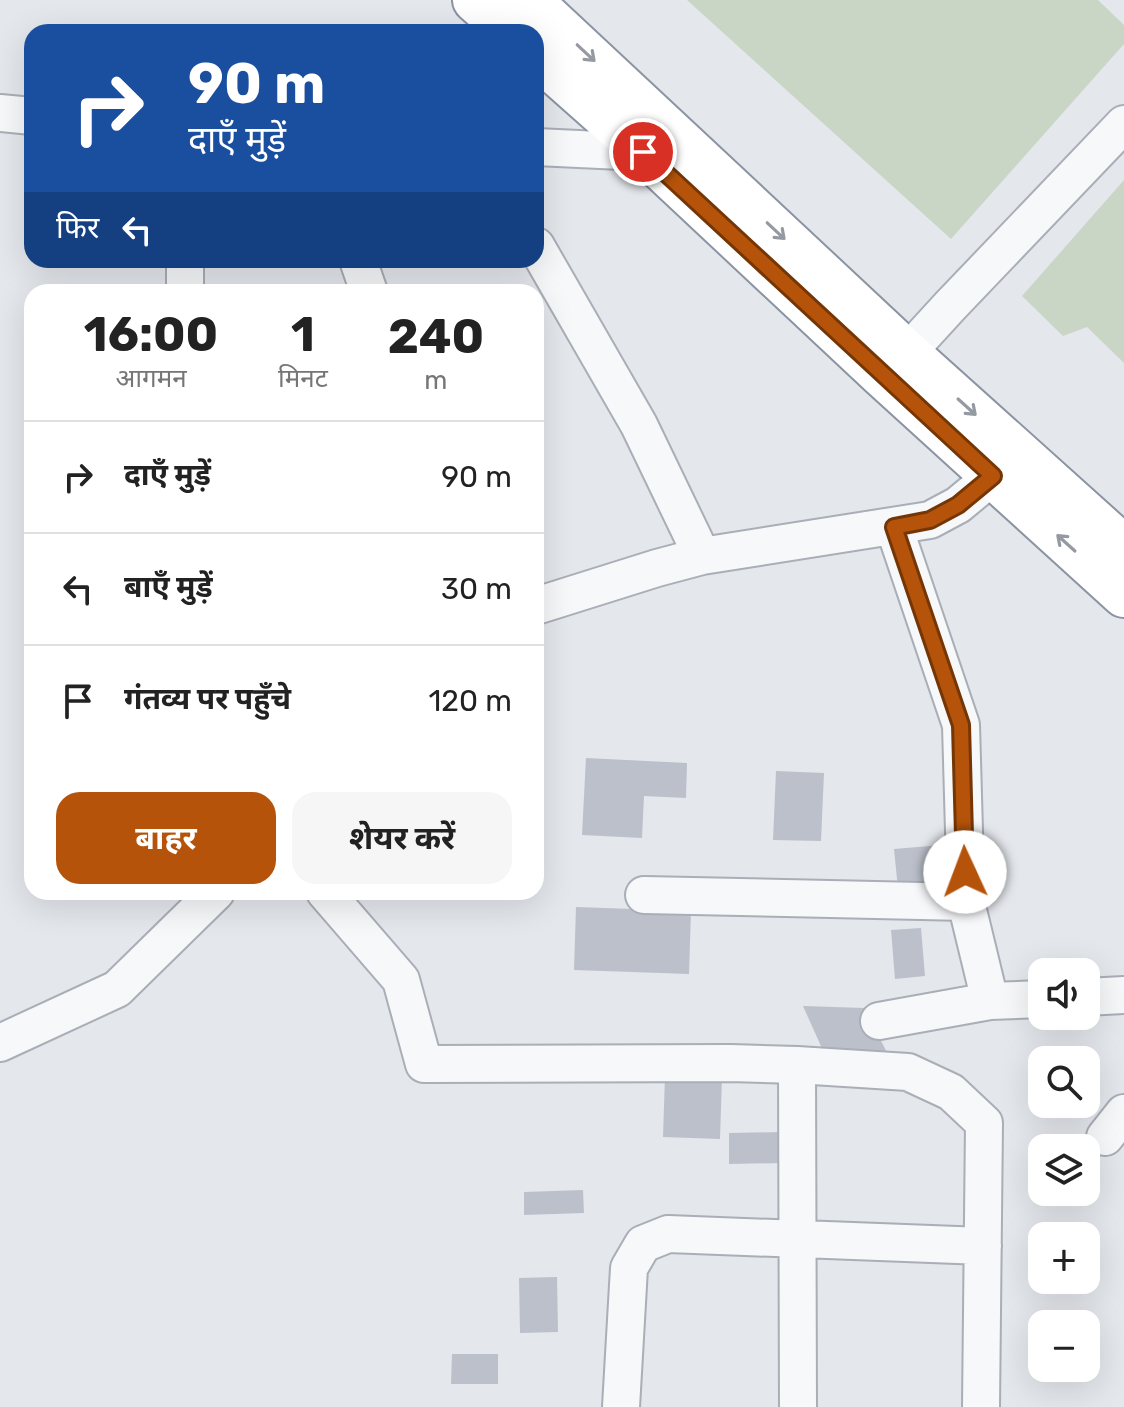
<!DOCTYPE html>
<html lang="hi">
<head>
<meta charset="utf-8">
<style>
  body { margin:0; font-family:Rubik,"Noto Sans Devanagari",sans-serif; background:#f6f6f6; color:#222; height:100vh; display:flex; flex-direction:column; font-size:30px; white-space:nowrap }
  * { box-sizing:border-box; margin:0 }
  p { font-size:26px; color:#767676 }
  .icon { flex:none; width:44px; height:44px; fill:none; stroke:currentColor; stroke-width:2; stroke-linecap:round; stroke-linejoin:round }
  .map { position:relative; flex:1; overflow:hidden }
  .sheet { position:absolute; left:24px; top:284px; width:520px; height:616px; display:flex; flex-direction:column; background:#fff; border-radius:24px; box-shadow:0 8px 32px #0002 }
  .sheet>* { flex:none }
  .top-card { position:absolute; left:24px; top:24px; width:520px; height:244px; border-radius:24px; box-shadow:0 8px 32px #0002; background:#1a4fa0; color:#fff; overflow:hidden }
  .fabs { position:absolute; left:1028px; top:958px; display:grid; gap:16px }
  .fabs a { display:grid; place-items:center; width:72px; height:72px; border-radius:16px; background:#fff; box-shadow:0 8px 32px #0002; font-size:40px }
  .pin { position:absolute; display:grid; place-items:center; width:68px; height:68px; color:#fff; margin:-34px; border:4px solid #fff; border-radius:50%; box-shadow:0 2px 8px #0007 }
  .me { position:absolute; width:88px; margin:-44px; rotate:358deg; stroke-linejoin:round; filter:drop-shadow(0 0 6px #0008) }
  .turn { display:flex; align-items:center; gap:28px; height:168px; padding:0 32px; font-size:36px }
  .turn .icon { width:104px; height:104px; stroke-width:2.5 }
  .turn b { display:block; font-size:56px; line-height:68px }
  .then { display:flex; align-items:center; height:76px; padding:0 32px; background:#0003; gap:16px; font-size:30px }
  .eta { display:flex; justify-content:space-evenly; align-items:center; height:136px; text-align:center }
  .eta b { font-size:48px; font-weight:700; line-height:56px }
  .button { display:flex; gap:16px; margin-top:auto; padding:16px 32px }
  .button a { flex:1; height:92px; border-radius:24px; background:#b45309; color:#fff; font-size:32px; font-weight:700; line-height:92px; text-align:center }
  .button a+a { background:#f6f6f6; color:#222 }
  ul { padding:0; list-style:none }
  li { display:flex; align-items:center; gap:24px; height:112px; padding:0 32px; border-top:2px solid #e0e0e0 }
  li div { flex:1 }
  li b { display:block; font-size:30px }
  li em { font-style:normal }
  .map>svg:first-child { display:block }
  .green { fill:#c9d6c5 }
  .building { fill:#bbc0ca }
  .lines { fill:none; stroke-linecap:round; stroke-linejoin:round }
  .minor-casing { stroke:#a9aeb7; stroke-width:40 }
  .highway-casing { stroke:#8b94a3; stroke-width:48 }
  .minor { stroke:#f7f8fa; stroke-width:36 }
  .highway { stroke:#fff; stroke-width:44 }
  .oneway { stroke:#959aa2 }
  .route-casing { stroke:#753606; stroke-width:20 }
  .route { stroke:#b45309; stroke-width:14 }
</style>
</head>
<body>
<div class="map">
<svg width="1124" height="1407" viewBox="0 0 1124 1407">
  <rect width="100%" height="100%" fill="#e4e7ec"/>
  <path class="green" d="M687 0H1098L1124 25V44L951 239Z
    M1124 180V363L1087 327 1063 336 1022 296Z"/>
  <path class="building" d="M586 758 687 763 686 798 644 796 642 838 582 835Z
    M776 771 824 773 821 841 773 840Z
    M954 844 958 893 899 899 894 849Z
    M576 907 691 911 689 974 574 970Z
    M921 928 925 976 895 979 891 930Z
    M803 1006 864 1008 893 1064H829Z
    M665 1076 722 1077 720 1139 663 1137Z
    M783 1132V1163L729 1164V1133Z
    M583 1190 584 1213 524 1215V1192Z
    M557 1277 558 1332 520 1333 519 1278Z
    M452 1354H498V1384H451Z"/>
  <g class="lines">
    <defs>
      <path id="minor" d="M0 113 32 116
        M536 147 643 152
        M536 246 639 425 702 556
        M358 260 369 292
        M185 292V260
        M886 371 907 353 950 306 1124 124
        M894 527 961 725 966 902 990 1001 1042 999
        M536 606 657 568 702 556 930 520 958 505 993 476
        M325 892 401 980 424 1064 730 1063 797 1065 908 1072 951 1092 984 1123 981 1407
        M644 895 966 902
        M1086 997 1124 995
        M879 1021 990 1001
        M0 1043 117 989 216 892
        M797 1065 798 1407
        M1105 1137 1124 1113
        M621 1407 629 1268 643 1244 668 1234 983 1246"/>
      <path id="highway" d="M475 0 511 32
        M529 0 907 353 1124 548
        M536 55 616 126 882 375 1124 595"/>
    </defs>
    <use href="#minor" class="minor-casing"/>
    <use href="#highway" class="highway-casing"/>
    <use href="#minor" class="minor"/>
    <use href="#highway" class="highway"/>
  </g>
  <defs><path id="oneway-shaft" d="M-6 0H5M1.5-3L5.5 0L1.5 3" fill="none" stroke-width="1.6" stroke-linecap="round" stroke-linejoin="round" transform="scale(2)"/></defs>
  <g class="oneway">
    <use href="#oneway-shaft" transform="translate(586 53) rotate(43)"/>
    <use href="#oneway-shaft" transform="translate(776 231) rotate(43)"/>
    <use href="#oneway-shaft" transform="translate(967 407) rotate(42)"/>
    <use href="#oneway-shaft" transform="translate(1066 543) rotate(-138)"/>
  </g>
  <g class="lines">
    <defs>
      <path id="route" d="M643 152 993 476 958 505 930 520 894 527 961 725 965 872"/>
    </defs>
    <use href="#route" class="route-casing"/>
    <use href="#route" class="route"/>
  </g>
</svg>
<div class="fabs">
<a><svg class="icon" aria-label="sound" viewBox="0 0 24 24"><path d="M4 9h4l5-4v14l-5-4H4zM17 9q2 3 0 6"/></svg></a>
<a><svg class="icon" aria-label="search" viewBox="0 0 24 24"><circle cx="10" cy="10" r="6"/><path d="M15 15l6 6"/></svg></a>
<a><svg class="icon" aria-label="layers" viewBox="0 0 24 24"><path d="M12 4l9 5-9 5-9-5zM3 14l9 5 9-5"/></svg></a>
<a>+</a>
<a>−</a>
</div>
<div class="pin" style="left:643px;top:152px;background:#d93025"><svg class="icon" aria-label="arrive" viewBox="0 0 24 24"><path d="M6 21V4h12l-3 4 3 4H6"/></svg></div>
<svg class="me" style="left:965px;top:872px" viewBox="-20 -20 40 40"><circle r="19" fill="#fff"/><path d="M0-13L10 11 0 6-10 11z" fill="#b45309"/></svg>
<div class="top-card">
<div class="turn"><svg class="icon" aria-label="right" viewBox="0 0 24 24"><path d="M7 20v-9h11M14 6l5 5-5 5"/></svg><div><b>90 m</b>दाएँ मुड़ें</div></div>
<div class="then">फिर<svg class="icon" aria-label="left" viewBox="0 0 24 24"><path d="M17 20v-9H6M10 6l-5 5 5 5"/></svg></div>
</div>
<section class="sheet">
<div class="eta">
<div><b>16:00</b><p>आगमन</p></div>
<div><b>1</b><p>मिनट</p></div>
<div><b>240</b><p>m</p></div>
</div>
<ul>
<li><svg class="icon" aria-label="right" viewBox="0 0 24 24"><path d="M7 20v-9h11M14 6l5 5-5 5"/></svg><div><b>दाएँ मुड़ें</b></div><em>90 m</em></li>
<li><svg class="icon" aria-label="left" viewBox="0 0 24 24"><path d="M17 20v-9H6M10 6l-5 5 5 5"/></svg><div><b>बाएँ मुड़ें</b></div><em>30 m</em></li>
<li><svg class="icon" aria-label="arrive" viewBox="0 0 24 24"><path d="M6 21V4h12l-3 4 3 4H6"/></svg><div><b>गंतव्य पर पहुँचे</b></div><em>120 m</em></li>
</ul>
<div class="button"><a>बाहर</a><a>शेयर करें</a></div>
</section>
</div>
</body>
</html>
